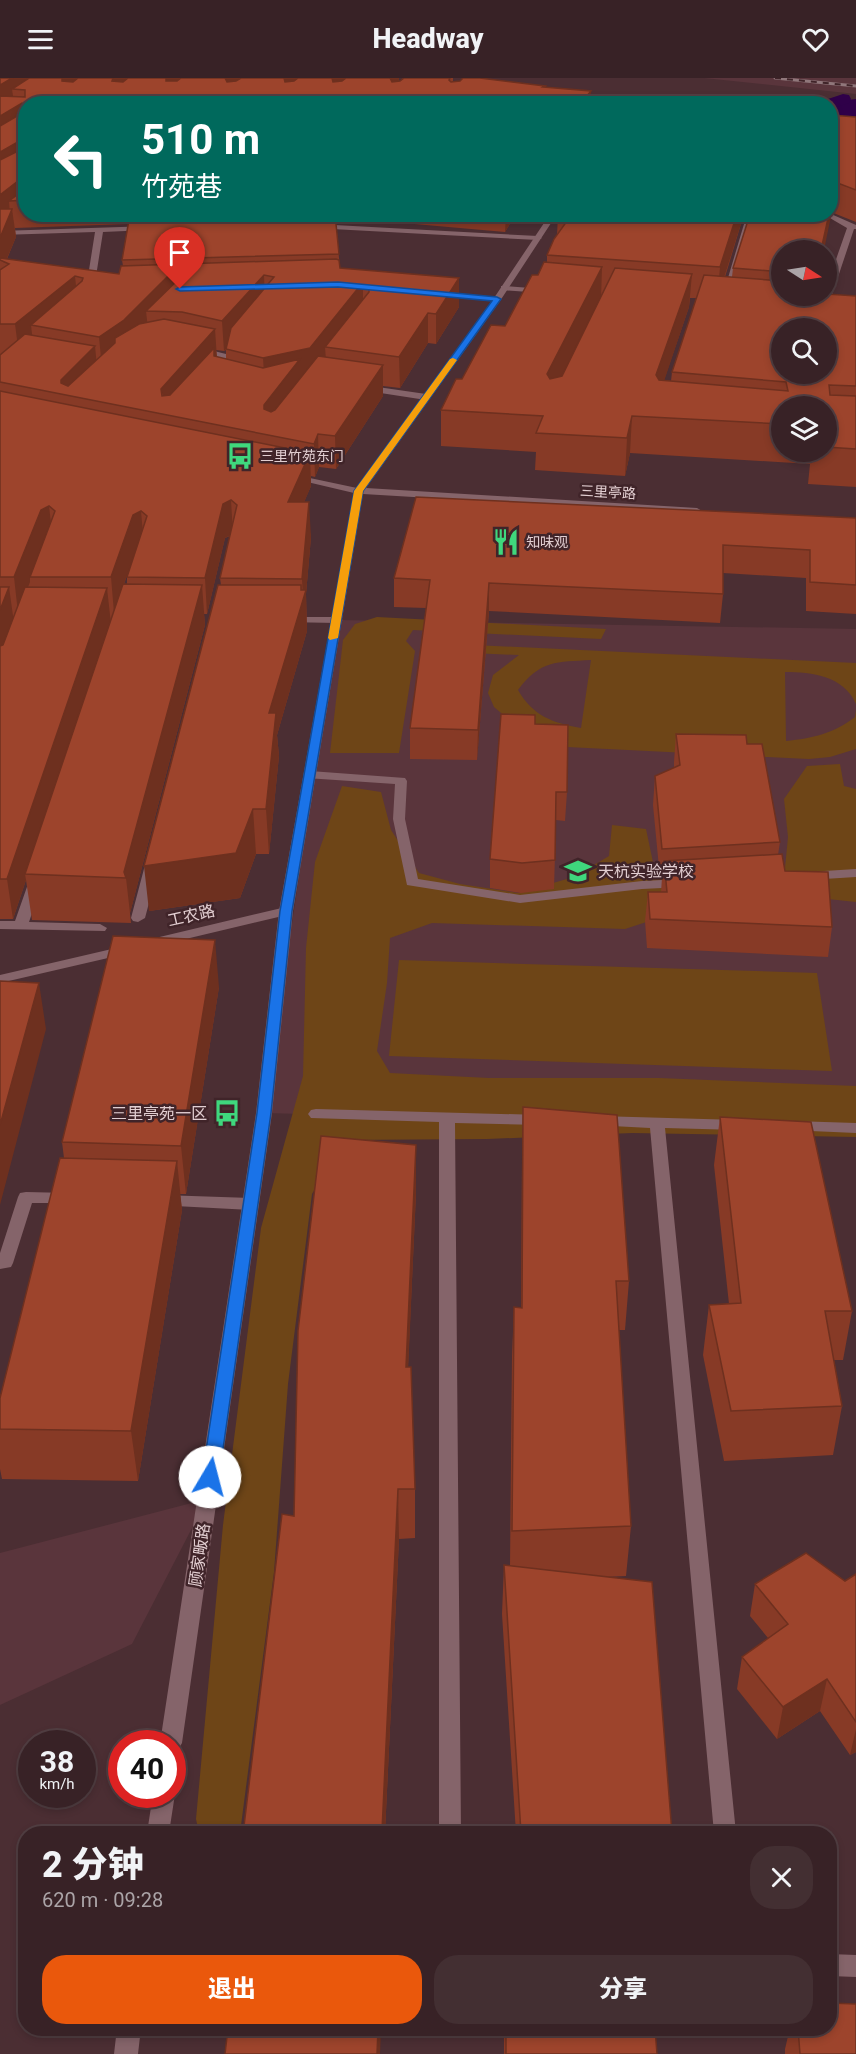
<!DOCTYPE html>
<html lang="zh">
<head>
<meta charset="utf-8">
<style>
  body { margin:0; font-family:Roboto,"Noto Sans SC",sans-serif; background:#432f32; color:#f1f3f6; height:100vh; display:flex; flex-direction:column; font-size:22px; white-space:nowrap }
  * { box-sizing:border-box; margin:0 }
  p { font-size:20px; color:#aba4a7 }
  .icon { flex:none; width:33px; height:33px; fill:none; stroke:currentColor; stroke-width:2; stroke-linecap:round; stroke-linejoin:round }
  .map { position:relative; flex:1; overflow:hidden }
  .drawer { position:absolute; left:18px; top:1748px; width:819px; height:210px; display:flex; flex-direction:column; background:#382226; border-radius:24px; box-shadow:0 3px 9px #0003,0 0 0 2px #523f43 }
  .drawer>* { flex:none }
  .banner { position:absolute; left:18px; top:18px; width:820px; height:126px; border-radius:24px; box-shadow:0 3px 9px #0003,0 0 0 2px #523f43; background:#00695c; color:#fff; overflow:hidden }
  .needle { width:39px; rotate:102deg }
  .controls { position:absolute; left:771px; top:162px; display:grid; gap:12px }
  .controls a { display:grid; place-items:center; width:66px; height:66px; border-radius:50%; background:#382226; box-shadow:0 3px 9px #0003,0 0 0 2px #523f43; font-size:30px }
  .speed { position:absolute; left:18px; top:1652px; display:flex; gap:12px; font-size:30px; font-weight:700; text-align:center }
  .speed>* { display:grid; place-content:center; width:78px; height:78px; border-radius:50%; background:#382226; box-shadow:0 3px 9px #0003,0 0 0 2px #523f43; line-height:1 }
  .speed small { font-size:15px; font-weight:400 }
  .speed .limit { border:9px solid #d22; background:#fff; color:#111 }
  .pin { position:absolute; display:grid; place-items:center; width:51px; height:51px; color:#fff; margin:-62px -26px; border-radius:50% 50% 50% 0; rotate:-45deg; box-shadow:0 0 6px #0007 }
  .pin .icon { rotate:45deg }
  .me { position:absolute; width:66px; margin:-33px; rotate:8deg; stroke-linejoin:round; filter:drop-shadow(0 0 4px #0008) }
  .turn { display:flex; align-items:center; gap:21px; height:126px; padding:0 24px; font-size:27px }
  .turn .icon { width:78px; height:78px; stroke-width:2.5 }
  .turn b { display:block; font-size:42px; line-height:51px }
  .round { display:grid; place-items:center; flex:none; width:63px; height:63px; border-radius:24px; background:#432f32 }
  .headline { display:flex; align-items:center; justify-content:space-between; height:102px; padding:0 24px }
  h1 { font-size:36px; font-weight:800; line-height:45px }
  .cta { display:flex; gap:12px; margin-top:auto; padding:12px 24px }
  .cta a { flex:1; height:69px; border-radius:24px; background:#ea580c; color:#fff; font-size:24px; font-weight:800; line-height:69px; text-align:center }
  .cta a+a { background:#432f32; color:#f1f3f6 }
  header { display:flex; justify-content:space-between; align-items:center; height:78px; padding:0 24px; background:#382226; font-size:27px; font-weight:800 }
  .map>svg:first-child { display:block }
  .built { fill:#5a353c }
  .green { fill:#6e4517; fill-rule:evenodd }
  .water { fill:#2f0049 }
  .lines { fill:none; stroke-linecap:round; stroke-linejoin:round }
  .canal { fill:#2f0049; fill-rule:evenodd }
  .service { fill:#85646a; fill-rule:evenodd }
  .minor { fill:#85646a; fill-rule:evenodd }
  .tertiary { fill:#85646a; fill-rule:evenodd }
  .rail-casing { stroke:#90777b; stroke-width:3 }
  .rail { stroke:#402429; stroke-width:2; stroke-dasharray:6; stroke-linecap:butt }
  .wall { fill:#873a26; fill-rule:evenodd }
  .shaded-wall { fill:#6e301f }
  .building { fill:#9d442c; stroke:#6e301f; stroke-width:1.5; fill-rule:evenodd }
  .route { fill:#1a73e8; stroke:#114b97; stroke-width:1.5 }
  .slow { fill:#f59e0b }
  .labels { text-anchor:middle; stroke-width:5; stroke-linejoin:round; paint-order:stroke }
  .far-poi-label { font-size:14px; fill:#e2ced1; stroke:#402429; text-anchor:start }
  .far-street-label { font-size:14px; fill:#e2ced1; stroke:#402429 }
  .poi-label { font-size:16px; fill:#e2ced1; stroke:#402429; text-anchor:start }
  .street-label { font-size:16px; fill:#e2ced1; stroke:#402429 }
</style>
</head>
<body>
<header><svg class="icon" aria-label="menu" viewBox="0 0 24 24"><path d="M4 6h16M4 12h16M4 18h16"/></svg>Headway<svg class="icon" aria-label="heart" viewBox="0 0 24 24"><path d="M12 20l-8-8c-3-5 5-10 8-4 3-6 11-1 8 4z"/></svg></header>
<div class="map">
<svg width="856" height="1976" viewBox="0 0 856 1976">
  <rect width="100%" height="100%" fill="#4b2e33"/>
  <path class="built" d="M704 0H856V16Z
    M337 542 856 551V1050L264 1035Z
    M207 1421 132 1566 0 1627V1475Z"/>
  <path class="green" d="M377 539 606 551 601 561 413 552 406 563 415 573 399 675H330L343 562 355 546Z
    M474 567 856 585V626C844 598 812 594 785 594L786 663C813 660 833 656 855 639L856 632V671L830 679 809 681 567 669 514 646 494 629 488 615 493 597 519 577 471 575ZM591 582 581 650C553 645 533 638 518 612 540 582 557 584 591 582Z
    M840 686 844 708 856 711V824L744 812 625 851 432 845 390 860 387 905 377 973 390 995 489 1000H659L856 1008V1059L632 1055 487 1061 343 1062 312 1116 288 1306 274 1494 240 1755H199L196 1741 223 1447 261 1150 303 998 306 870 315 784 342 708 381 714 391 752 419 795 460 806 518 815 574 799 609 778 612 747 646 751 654 789 674 800 785 790 788 759 784 721 807 688Z
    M399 882 817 895 832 993 389 978Z"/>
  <path class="water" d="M856 21V45L831 40V26H815Z"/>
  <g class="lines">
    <path class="canal" d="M843 16 849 17 851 21 849 25 831 31V26H823L825 22Z"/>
    <path class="service" d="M310 693 405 700 407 703 405 741 418 801 520 817 642 803 682 801 689 805 682 809 642 811 520 825 407 807 393 741 395 706 306 700 304 697 306 694Z
      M856 791V799L808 802 801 798 808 794Z"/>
    <path class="minor" d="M747 136H755L729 218 722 220Z
      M823 136H831L856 147V151H854L821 250H813L824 218H826V210L847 150Z
      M316 146 538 158 542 160 538 162 313 150V146Z
      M151 148 152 150 148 152 103 154 94 211 90 213 86 211 95 154 0 157V153Z
      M504 208 543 211 547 213 543 215 501 212V208Z
      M440 214 497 219 501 221 497 223 437 218 436 216Z
      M198 269 230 277 225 299 218 297 222 280 195 274V270Z
      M364 307 426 316 431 319 426 322 361 312 360 310Z
      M288 539H337L343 542 337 545 284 544 282 542Z
      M152 783 159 787 145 840 138 844 133 843 131 840 145 787Z
      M35 802 42 806 29 844 100 846 107 850 105 853 0 851V843H15L28 806Z
      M286 829 291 830 293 833 291 836 152 869 145 865 147 862Z
      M129 867 136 871 134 874 0 905V897Z
      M316 1031 541 1037 549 1042 541 1047 455 1045 461 1755H439V1044L311 1040 308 1036 311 1032Z
      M598 1038 739 1042 747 1047 739 1052 665 1050 736 1755H714L650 1050 593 1047 590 1043 593 1039Z
      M793 1043 856 1045V1055L788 1052 785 1048Z
      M26 1114 69 1115 75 1116 77 1120 75 1124 69 1125H32L13 1185 11 1189 0 1191V1175L18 1119 20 1115Z
      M162 1117 251 1120 257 1122 259 1126 257 1130 251 1132 156 1127 154 1123 156 1119Z
      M830 1876 856 1877V1899L830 1898Z"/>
    <path class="tertiary" d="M550 136H557L500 223 366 410 697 430 702 433 697 436 363 416 293 833 272 1035 182 1665 178 1672 172 1674V1665H160L256 1035 279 833 354 415 286 399 291 396 357 410 494 220Z
      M172 1711 175 1716 169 1755H147L153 1716H172Z
      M117 1950H141L138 1976H114Z"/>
    <defs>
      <path id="rail" d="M775 0 856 8"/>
    </defs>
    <use href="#rail" class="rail-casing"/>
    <use href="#rail" class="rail"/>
  </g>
  <path class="wall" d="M0 0 399 3 404 0H453V4L545 8 26 26V136H516L505 154 335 139 340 190 459 200V229L436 266 428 265 400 310 383 308V318L336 391 319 389 315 399 311 398V408L304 424 311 459 306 516 307 553 277 657 279 678 269 776H256L240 820 149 833 221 507 220 500 230 458 225 460 207 536H204L205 547 130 835 131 845 32 842 26 802 13 841H0V277L1 276H0ZM128 146 122 182 123 188 119 196 7 181 16 159 15 150ZM216 272 224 273 226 272V281L217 279ZM136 471 127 499V506H124Z
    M831 37 856 39V144L831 134Z
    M558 136H744L725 199H732L733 190 750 136H831L830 143 782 172V218H856V409L808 406 810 386 630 375 625 398 535 392 536 374 441 368V332L462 301 505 248 547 185V177L557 158ZM690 220H697L672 294 671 303 664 302 689 229ZM782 250H826V296H782ZM782 328H826V374H782Z
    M856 440V536L806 533V500L723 495V516L720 545 489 533 477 682 410 681V650L426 530 394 529V500Z
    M535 646 567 714 565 743 556 742 554 811 521 815 490 810V781Z
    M676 656 747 666 780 764 778 777 785 793 832 849 828 879 647 870 645 843 648 814H661L662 800H660L653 727 655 698 674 690V684Z
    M219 909 186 1116H180L182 1132 138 1403 2 1401 0 1391V1320L64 1080 62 1064Z
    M523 1029 629 1203 625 1252H619L631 1448 626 1498 605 1499 672 1755H516L502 1536 504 1487 510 1488 512 1278 514 1229 521 1230 522 1077Z
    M720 1039 852 1233 843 1282H834L842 1328 833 1377 724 1383 703 1277 709 1227 729 1226 714 1087Z
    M416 1067V1115L408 1289 415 1411V1460L399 1461 385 1755H245L244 1748 294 1438Z
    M856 1496V1674L850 1677 820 1633 777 1661 737 1611 742 1579 768 1560 750 1538 755 1506 845 1503Z
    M504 1950H655L657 1976H504Z
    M790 1950H830L856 1976H785V1971Z"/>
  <path class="shaded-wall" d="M12 0H53L25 12 12 11 14 25 0 33V7Z
    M62 0H99L65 26Z
    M113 0H148L115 24Z
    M166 0H199L167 26Z
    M225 0H257L227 24Z
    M284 0H306L285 24Z
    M332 0H349L333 24Z
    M390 0H399V16Z
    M591 13 590 26H580Z
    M22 25 25 50 0 65V38Z
    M23 61 26 79 0 102V74Z
    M18 103H23L25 123H9L10 136 12 131 16 159 5 185 0 182V117Z
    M506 136H516L505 154Z
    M737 136H744L717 222 720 189Z
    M829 136H831L830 143 824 172H821Z
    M178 188 181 217 146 233 148 251 102 290 99 259Z
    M602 189 601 222 546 332 547 296Z
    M692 196 689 229 654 333 656 297Z
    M264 197 265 227 224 273 222 243Z
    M75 198 78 227 31 247 33 265 19 277 15 246Z
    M459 200V229L436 266V236Z
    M363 207V237L325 269 326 282 267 357 264 327 265 311 263 280 359 209Z
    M428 235V265L400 310 399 279Z
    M215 251 217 281 168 337 161 311Z
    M95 268 98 299 62 316 61 302Z
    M383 287V318L336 391 335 358Z
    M632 338 630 375 625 398 627 360Z
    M318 356 319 389 315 399 314 366Z
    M310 375 311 408 290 458 288 424Z
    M231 422 233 456 225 460 207 536 205 500 223 426Z
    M309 424 311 459 306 516 307 553 277 657 279 678 269 776 266 731 269 635 301 512V507L302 524 303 520 302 501Z
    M49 428 53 462 30 499V504L18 535 14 499 41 432Z
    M141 433 144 467 136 471 114 535 111 499 133 437Z
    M489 505V533L477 682 478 652Z
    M202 507 205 547 130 835 126 800 124 794Z
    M9 509 14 545 0 582V532Z
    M107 510 111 546 25 796 26 802 13 841 7 801Z
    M253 731 256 776 240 820 149 833 144 788Z
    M215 862 219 909 186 1116 181 1068Z
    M39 905 46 951 0 1127V1047Z
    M416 1067V1115L406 1339V1289Z
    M177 1083 182 1132 138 1403 131 1353Z
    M398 1411 399 1461 385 1755H382Z
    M827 1601 820 1633 777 1661 783 1629Z
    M856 1651V1674L850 1677Z
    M378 1950H381L380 1976H377Z"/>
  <path class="building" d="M0 0H12L0 7Z
    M29 0H62V3L73 4 78 0H113L112 3 123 4 128 0H166V3H177L181 0H225L227 4 236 3 241 0H284L285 4 294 3 298 0H332L333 4 342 3 346 0H390L392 4 400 3 404 0H450L449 2 451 4 460 3 463 0H480L545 8 543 9 591 13 580 26H26V122L9 123 25 111 23 103H18L0 117V82L24 70 23 61 0 74V48L24 34 25 26 22 25 0 38V18L25 19V12L12 11Z
    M648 18 719 26H644Z
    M831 37 856 39V112L835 104H831Z
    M831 111 833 112 831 124Z
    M0 131H12L0 160Z
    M130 136H335L339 176 122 182Z
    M572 136H737L720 189 547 177 554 161Z
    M750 136H829L821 172H782V194L733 190Z
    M0 180 119 196 121 188 336 181 339 182 340 190 459 200 436 236 428 235 399 279 325 269 369 214V211L363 207 359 209 310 270 263 280 226 271 231 250 274 199 264 197 222 243 182 234 146 233 187 193 186 190 178 188 124 242 99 259 31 247 82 203 83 200 75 198 15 246H0V192L9 186 0 182Z
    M544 184 602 189 547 296 550 301 562 298 615 190 692 196 656 297 659 302 788 313 786 304 672 294 704 197 782 203V218H826L827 216 856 218V308L829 307 830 317 856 318V371L826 369V328H782V346L632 338 627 360 536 355 543 338 441 332 456 301H462L491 247 505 248 532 197H538ZM782 250H826V296H782Z
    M164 241 215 251 161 311 162 318 170 317 214 270V278L263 290 300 281 264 327V331L271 334 275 332 318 278 383 287 335 358 318 356 314 366 0 304V277L25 256 95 268 61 302V305L68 308 115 265V260L139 246Z
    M0 313 310 375 288 424H309L302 501 220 500 237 427 231 422 223 426 205 500 127 499 147 438 141 433 133 437 111 499H30L55 433 49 428 41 432 14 499H0Z
    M416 419 856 440V507L810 504V472L723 467V516L489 505 478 652 410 650 430 502 394 500Z
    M123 506 202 507 124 794 126 800 25 796Z
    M218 507H301V512H306L269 635H276L266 731H253L236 775 144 788Z
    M0 509H9L0 532Z
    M25 509 107 510 7 801H0V568L3 567Z
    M501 636 535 637V646L568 647 567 714H556L555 782 522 785 490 781Z
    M676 656 746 657 747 666H762L780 764 662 771 655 698 680 687Z
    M782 776 785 793 828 794 832 849 650 841 648 814H667L664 783Z
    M113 858 215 862 181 1068 62 1064Z
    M0 903 39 905 0 1047Z
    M523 1029 617 1037 629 1203H616L631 1448 512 1453 514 1229 522 1230Z
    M720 1039 811 1044 852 1233H825L842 1328 731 1333 709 1227 741 1225Z
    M321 1058 416 1067 406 1289H411L415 1411H398L382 1753 244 1748 282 1436 294 1438 298 1253Z
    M60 1080 177 1083 131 1353 0 1351V1320Z
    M806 1475 845 1503 856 1496V1644L827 1601 783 1629 742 1579 788 1546 755 1506Z
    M504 1487 652 1504 672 1755H521Z
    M830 1925 856 1926V1976H800L798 1950H830Z
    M228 1950H378L377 1976H225Z
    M506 1950H655L657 1976H506Z"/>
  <path class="route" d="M338 204 497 219 501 221 363 413 292 833 271 1035 219 1399 216 1403 210 1405 204 1403 202 1399 257 1035 280 833 354 413 492 223 338 209 180 213 176 211 180 209Z"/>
  <path class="slow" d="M453 280 457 282 363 413 338 560 330 562 328 560 354 413 450 281Z"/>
  <defs>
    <symbol id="bus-bare" viewBox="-9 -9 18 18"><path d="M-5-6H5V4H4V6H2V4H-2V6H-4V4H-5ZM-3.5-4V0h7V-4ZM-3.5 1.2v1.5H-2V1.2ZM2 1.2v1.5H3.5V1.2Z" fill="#3fd77d" stroke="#402429" stroke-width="2.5" paint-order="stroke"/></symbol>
    <symbol id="restaurant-bare" viewBox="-9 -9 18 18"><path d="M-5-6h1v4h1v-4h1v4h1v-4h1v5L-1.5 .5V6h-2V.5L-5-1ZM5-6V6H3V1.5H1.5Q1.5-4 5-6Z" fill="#3fd77d" stroke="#402429" stroke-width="2.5" paint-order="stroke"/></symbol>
    <symbol id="school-bare" viewBox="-9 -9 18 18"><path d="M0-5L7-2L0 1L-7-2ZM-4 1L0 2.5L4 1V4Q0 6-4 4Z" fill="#3fd77d" stroke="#402429" stroke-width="2.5" paint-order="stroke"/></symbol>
  </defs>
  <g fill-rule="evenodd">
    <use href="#bus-bare" x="221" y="359" width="38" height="38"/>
    <use href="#restaurant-bare" x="487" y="445" width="38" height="38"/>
    <use href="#school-bare" x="559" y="774" width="38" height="38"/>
    <use href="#bus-bare" x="208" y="1016" width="38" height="38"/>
  </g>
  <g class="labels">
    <g class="far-poi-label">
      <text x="260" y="383">三里竹苑东门</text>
      <text x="526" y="469">知味观</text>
    </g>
    <g class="far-street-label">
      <text transform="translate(608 414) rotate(3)" y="5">三里亭路</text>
    </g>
    <g class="poi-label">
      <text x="598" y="799">天杭实验学校</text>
      <text x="207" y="1041" text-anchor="end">三里亭苑一区</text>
    </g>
    <g class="street-label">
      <text transform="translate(191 837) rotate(-13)" y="6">工农路</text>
      <text transform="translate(199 1477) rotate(-82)" y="6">顾家畈路</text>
    </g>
  </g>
</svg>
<div class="controls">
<a><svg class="needle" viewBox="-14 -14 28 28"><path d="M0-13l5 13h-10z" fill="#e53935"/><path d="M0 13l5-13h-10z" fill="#aba4a7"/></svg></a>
<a><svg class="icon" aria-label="search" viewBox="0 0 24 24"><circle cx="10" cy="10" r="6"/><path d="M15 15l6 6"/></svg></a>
<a><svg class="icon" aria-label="layers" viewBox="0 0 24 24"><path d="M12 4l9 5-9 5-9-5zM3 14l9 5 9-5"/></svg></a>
</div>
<div class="speed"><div>38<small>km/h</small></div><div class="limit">40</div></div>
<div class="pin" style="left:180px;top:211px;background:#d93025"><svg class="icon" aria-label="arrive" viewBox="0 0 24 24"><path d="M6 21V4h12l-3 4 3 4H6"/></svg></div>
<svg class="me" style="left:210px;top:1399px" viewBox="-20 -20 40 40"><circle r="19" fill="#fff"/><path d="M0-13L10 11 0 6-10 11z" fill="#1a73e8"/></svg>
<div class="banner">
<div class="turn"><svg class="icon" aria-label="left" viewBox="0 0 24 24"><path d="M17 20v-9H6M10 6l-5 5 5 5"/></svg><div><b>510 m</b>竹苑巷</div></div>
</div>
<section class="drawer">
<div class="headline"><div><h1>2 分钟</h1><p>620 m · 09:28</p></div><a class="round"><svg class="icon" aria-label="close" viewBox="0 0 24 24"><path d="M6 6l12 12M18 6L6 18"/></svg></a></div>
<div class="cta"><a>退出</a><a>分享</a></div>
</section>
</div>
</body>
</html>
